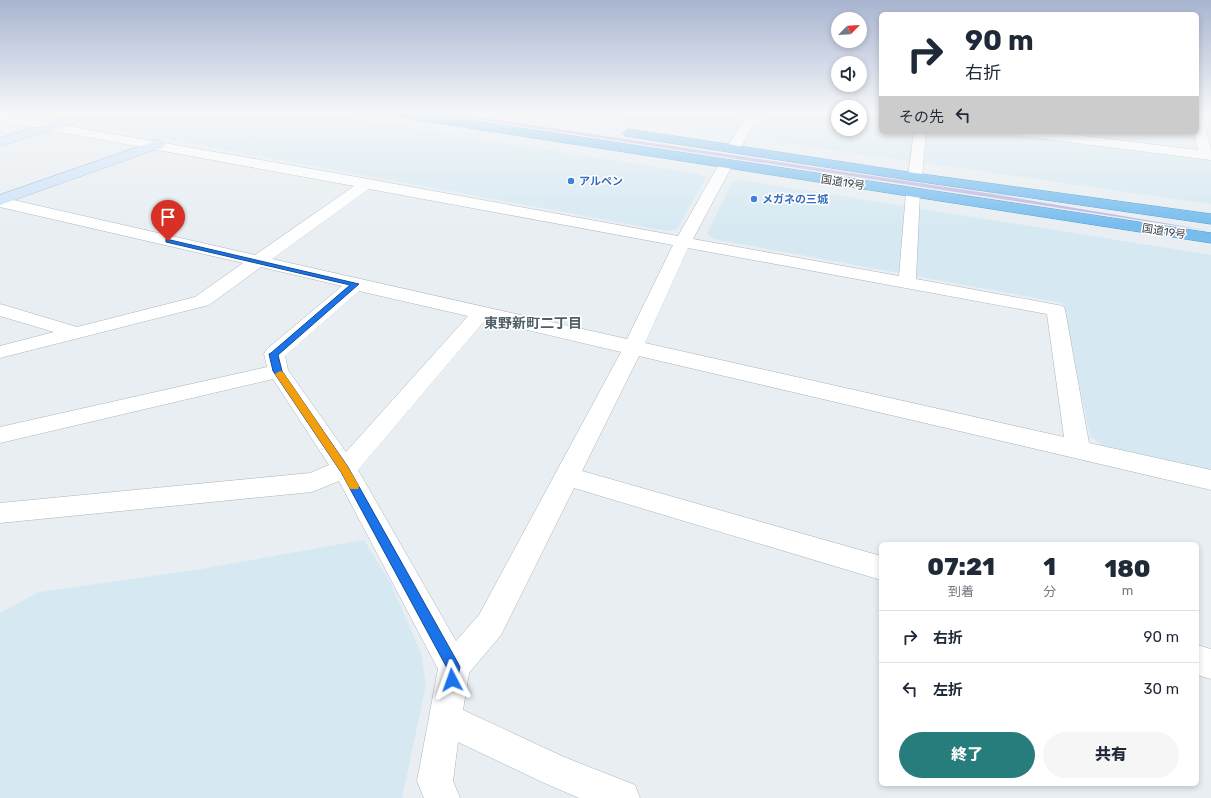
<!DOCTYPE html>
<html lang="ja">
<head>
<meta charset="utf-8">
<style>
  body { margin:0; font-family:Rubik,"Noto Sans JP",sans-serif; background:#f6f6f7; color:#1f2937; height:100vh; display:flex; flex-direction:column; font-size:15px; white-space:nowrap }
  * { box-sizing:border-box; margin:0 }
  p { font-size:13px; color:#747a83 }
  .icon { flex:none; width:22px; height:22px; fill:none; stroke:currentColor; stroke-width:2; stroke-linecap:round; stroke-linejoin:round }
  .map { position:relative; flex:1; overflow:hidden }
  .details { position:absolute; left:879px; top:542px; width:320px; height:244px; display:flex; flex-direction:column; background:#fff; border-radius:6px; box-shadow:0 2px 6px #0003 }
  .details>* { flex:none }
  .top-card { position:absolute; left:879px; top:12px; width:320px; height:122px; border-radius:6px; box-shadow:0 2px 6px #0003; background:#fff; color:#1f2937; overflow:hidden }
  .needle { width:26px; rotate:66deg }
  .buttons { position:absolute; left:831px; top:12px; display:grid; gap:8px }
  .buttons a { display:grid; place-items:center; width:36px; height:36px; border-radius:50%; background:#fff; box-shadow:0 2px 6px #0003; font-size:20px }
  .pin { position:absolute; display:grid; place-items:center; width:34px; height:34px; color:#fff; margin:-41px -17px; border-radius:50% 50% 50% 0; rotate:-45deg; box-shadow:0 0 4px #0007 }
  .pin .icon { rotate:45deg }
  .me { position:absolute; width:44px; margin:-22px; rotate:356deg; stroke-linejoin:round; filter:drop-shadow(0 0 3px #0008) }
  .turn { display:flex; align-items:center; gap:14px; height:84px; padding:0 20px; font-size:18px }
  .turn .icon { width:52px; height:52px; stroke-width:2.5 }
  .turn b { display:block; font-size:28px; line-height:34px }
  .then { display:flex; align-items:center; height:38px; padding:0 20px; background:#0003; gap:8px; font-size:15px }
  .eta { display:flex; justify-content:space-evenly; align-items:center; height:68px; text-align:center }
  .eta b { font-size:24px; font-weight:800; line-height:28px }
  .button { display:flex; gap:8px; margin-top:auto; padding:8px 20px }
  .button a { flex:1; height:46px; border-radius:24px; background:#267d7c; color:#fff; font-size:16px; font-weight:800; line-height:46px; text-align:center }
  .button a+a { background:#f6f6f7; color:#1f2937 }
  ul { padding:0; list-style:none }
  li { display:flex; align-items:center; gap:12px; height:52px; padding:0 20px; border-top:1px solid #e0e1e3 }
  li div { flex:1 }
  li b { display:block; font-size:15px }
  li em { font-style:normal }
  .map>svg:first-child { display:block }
  .commercial { fill:#d6e9f2 }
  .green { fill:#beb5e2 }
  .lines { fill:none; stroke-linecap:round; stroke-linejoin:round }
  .street-casing { stroke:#acb6bd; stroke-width:1 }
  .secondary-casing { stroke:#9db6cd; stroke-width:1 }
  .highway-casing { stroke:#489acc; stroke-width:1 }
  .street { fill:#fff; fill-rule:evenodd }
  .secondary { fill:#cce2f9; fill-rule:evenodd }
  .highway { fill:#77bdee; fill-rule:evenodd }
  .route { fill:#1a73e8; stroke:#114b97 }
  .slow { fill:#f59e0b }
  .shop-dot { fill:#3f7fe0; stroke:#fff; stroke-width:1.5 }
  .labels { text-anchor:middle; stroke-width:3; stroke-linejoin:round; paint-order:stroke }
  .far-shop-label { font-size:11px; font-weight:bold; fill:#366cbe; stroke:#fff; text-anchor:start }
  .far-street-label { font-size:11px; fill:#384045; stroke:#fff }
  .neighbourhood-label { font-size:14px; font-weight:bold; fill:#505f67; stroke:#fff }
</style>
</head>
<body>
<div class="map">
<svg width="1211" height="798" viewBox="0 0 1211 798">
  <rect width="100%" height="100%" fill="#e8eef2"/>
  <path class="commercial" d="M109 114H323L700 174 706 178 677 229 668 231 83 124 85 121Z
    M579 114H744L732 133 724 135Z
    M768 114H838V129H860V116L881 119V132H986L1211 161V204L762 140 756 136Z
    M742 180 1211 255V471L1104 447 1090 436 1063 303 713 239 707 234 732 182Z
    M364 540 390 582 421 653 426 685 402 798H0V613L39 592 195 570Z"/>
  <path class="green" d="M443 114H458L993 194 1211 231Z"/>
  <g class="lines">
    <defs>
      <path id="street" d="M0 114 368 179 678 236 719 164 721 161H731L733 164 693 239 899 276 906 193 908 190H918L920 193 916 279 1063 306 1065 310 1089 443 1211 470V490L639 356 582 471 881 556V580L574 488 501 635 469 673 463 710 564 757 635 785 640 798H579L542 782 458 742 453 781 460 798H424L417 781 438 669 339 481 312 492 0 523V503L310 473 329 465 273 379 0 443V427L267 367 264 354 267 349 342 286 261 267 209 305 0 358V346L54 332 0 316V304L77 327 195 297 243 263 0 207V197L255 255 354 186 0 121ZM369 189 673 245 627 339 272 259ZM688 248 1047 314 1064 437 645 343ZM359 291 468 316 346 452 288 370 285 356ZM485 320 621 352 479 615 456 641 358 470Z
        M748 114H760L738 152H728L726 149Z
        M872 114H881V119L874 117Z
        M1197 115 1203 119 1211 149V160L1022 136 1016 132H1052L1198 150 1194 132H1197Z
        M914 132H926L922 177 920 180H910L908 177Z
        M1197 645 1211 649V679L1197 675Z"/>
      <path id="secondary" d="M79 114H98L96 117 0 146V138Z
        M158 140 165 144 163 147 0 205V195Z"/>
      <path id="highway" d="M399 114H429L1211 233V243L405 118Z
        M629 129 915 173 1211 214V224L915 181 625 136 623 133Z"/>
    </defs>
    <use href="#street" class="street-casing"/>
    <use href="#secondary" class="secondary-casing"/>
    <use href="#highway" class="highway-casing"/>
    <use href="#street" class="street"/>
    <use href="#secondary" class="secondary"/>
    <use href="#highway" class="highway"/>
  </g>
  <linearGradient id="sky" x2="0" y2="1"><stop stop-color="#a8b4d0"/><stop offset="0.5" stop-color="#f5f7f9"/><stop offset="1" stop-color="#f5f7f9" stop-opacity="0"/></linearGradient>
  <rect width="1211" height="226" fill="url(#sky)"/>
  <path class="route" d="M166 239 359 284 278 355 282 371 348 467 458 663 460 667 456 685 452 686 447 685 445 680 447 668 341 472 273 371 269 354 271 353 350 285 166 242Z"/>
  <path class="slow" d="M280 371 283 372 348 467 359 486 358 489H350L341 472 275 374Z"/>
  <g class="shop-dot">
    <circle cx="571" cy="181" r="4"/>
    <circle cx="754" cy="199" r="4"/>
  </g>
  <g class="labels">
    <g class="far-shop-label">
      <text x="579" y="185">アルペン</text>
      <text x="762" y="203">メガネの三城</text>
    </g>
    <g class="far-street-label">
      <text transform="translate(843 182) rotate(9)" y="4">国道19号</text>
      <text transform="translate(1164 231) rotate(9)" y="4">国道19号</text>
    </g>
    <g class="neighbourhood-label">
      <text x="533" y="328">東野新町二丁目</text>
    </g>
  </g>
</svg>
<div class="buttons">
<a><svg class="needle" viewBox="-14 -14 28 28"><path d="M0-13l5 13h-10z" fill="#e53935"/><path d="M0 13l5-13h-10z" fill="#747a83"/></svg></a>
<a><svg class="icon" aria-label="sound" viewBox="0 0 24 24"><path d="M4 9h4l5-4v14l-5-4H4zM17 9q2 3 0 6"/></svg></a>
<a><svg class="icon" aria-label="layers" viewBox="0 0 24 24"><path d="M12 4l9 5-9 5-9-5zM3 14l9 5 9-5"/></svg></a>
</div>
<div class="pin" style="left:168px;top:241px;background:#d93025"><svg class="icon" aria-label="arrive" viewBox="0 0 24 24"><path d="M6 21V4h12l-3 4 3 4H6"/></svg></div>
<svg class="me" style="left:452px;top:680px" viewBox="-20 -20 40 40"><path d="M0-17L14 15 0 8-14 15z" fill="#1a73e8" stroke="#fff" stroke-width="4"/></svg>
<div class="top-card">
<div class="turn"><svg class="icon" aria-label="right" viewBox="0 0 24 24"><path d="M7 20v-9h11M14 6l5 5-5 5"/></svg><div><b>90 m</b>右折</div></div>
<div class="then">その先<svg class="icon" aria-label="left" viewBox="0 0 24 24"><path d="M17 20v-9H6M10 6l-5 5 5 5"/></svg></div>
</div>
<section class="details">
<div class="eta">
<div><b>07:21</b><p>到着</p></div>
<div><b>1</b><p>分</p></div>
<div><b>180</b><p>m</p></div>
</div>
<ul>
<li><svg class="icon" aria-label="right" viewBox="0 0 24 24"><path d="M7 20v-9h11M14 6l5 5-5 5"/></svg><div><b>右折</b></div><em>90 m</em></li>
<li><svg class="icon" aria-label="left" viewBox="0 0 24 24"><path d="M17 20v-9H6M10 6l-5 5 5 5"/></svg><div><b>左折</b></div><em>30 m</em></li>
</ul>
<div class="button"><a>終了</a><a>共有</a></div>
</section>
</div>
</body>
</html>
